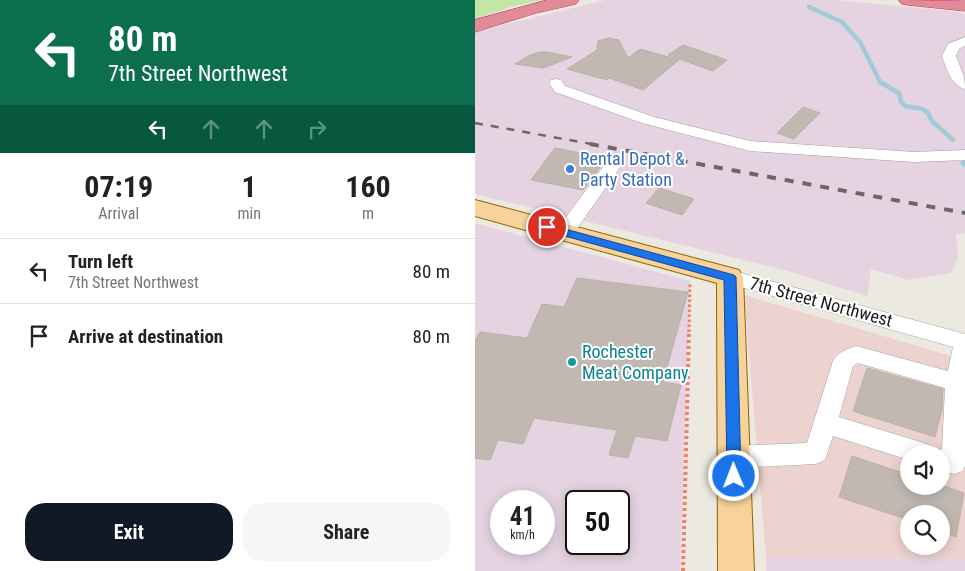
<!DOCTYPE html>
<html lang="en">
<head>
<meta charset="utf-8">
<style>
  body { margin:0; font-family:"Roboto Condensed",sans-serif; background:#f6f6f6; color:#222; height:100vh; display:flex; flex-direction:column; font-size:19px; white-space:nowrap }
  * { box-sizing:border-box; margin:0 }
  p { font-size:16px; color:#767676 }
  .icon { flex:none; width:28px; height:28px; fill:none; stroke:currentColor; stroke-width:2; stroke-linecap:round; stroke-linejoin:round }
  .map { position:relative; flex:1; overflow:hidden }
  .panel { display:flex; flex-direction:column; background:#fff; width:475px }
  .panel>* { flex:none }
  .banner { background:#0b6e4f; color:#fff; overflow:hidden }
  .buttons { position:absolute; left:425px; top:445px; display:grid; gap:10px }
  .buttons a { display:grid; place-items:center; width:50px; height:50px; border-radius:50%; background:#fff; box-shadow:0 2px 12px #0003; font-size:25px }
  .speed { position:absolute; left:15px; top:490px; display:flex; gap:10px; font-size:25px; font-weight:700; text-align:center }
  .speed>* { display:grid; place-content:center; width:65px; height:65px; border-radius:50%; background:#fff; box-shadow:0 2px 12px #0003; line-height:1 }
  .speed small { font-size:12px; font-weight:400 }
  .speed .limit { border:2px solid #111; border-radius:8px; background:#fff; color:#111 }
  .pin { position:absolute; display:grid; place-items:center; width:42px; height:42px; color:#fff; margin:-21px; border:2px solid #fff; border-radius:50%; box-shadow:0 1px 5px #0007 }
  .me { position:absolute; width:55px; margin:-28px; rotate:359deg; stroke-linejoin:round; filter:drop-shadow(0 0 4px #0008) }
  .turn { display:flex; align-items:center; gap:18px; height:105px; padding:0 25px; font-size:22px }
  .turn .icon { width:65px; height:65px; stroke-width:2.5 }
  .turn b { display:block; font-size:35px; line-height:42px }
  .lanes { display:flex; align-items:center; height:48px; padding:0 25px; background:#0003; justify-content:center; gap:25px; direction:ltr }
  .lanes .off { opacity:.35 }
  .eta { display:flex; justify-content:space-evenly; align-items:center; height:85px; text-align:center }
  .eta b { font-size:30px; font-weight:700; line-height:35px }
  .button { display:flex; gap:10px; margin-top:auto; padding:10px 25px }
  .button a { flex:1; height:58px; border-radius:20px; background:#111827; color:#fff; font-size:20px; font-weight:700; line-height:58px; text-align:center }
  .button a+a { background:#f6f6f6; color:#222 }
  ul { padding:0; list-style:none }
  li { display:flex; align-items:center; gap:15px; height:65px; padding:0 25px; border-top:1px solid #e0e0e0 }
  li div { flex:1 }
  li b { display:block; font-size:19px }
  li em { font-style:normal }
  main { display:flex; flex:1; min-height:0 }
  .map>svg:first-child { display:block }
  .commercial { fill:#edd3d0; fill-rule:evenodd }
  .industrial { fill:#e5d3e1; fill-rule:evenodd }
  .grass { fill:#c4e5a8 }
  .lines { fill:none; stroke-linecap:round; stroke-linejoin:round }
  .stream-far1 { stroke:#a3cad9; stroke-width:4.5 }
  .stream { stroke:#a3cad9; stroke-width:5 }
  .building { fill:#c1b8b1; stroke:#bdb0a4 }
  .minor-casing { stroke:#a2a2a2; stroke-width:1 }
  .major-casing { stroke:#8c6506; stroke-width:2 }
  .highway-casing { stroke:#ce2b5c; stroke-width:1 }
  .path-far1 { stroke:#f37f6b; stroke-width:3; stroke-dasharray:2.5 2.5; stroke-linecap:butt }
  .path { stroke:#f37f6b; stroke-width:4; stroke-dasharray:3 3; stroke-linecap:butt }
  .minor { fill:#fff; fill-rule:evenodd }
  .major { fill:#f7d39b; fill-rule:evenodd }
  .highway { fill:#e28b98; fill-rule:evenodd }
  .rail-far1 { stroke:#696969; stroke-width:2.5; stroke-dasharray:8 8; stroke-linecap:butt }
  .rail { stroke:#696969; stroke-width:4; stroke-dasharray:9 9; stroke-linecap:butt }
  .route { fill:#1a73e8; stroke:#114b97 }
  .shop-dot { fill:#3f7fe0; stroke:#fff; stroke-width:2 }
  .culture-dot { fill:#0f9aa8; stroke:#fff; stroke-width:2 }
  .labels { text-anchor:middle; stroke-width:4; stroke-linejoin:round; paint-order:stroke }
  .shop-label { font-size:18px; fill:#366cbe; stroke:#fff; text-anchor:start }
  .street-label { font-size:18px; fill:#1b1b1b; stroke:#fff }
  .culture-label { font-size:18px; fill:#0d838f; stroke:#fff; text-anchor:start }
</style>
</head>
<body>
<main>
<section class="panel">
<div class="banner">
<div class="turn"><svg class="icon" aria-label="left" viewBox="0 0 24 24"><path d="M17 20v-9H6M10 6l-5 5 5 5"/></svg><div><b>80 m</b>7th Street Northwest</div></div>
<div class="lanes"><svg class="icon" aria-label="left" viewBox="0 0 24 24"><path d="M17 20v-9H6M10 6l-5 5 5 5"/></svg><svg class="icon off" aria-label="ahead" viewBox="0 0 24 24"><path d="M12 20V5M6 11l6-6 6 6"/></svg><svg class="icon off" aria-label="ahead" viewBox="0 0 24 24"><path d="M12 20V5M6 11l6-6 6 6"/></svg><svg class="icon off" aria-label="right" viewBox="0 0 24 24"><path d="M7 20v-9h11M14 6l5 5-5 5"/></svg></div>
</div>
<div class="eta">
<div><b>07:19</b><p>Arrival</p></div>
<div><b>1</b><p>min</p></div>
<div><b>160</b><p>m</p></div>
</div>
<ul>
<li><svg class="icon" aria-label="left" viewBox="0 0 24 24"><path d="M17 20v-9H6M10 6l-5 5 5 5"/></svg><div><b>Turn left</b><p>7th Street Northwest</p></div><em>80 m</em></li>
<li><svg class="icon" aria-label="arrive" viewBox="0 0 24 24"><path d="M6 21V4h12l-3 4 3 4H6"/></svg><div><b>Arrive at destination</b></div><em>80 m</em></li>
</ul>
<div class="button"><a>Exit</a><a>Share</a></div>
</section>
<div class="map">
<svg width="490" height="571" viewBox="0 0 490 571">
  <rect width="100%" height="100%" fill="#ece9e1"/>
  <path class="commercial" d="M269 295 490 360V559L291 557ZM434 454H466V486H434ZM434 514H466V546H434Z"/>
  <path class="industrial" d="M130 0H362L484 12 490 15V234L481 233 483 258 476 273 434 280 396 269 392 296 313 271 0 194V32Z
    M0 223 215 281 205 571H0ZM26 501H69V544H26ZM101 501H144V544H101Z
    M291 557 490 559V571H291Z"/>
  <path class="grass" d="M0 0H66L36 7 0 19Z"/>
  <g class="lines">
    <path class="stream-far1" d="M334 7 367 22 385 42 405 82 424 93 426 102 430 106 448 109 453 113 457 121 478 140"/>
    <path class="stream" d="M488 163 490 164"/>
  </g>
  <path class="building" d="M134 38 144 40 153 58 165 49 204 60 168 90 134 78 132 80 92 69 122 50 123 41Z
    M208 45 252 60 238 71 193 55Z
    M64 52H72L97 57 68 68 40 64 55 55Z
    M328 107 345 113 319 139 302 133Z
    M80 148 132 158 108 190 56 180Z
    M184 188 219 199 207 215 171 203Z
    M102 278 213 292 188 382 206 385 192 441 160 436 153 458 134 455 142 430 59 418 48 444 23 440 15 460 0 458V341L5 332 52 338 67 304 89 307Z
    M392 368 468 389 467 409 460 437 378 411Z
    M377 456 434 475V486H469L489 493 481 537 466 531V514H434V520L364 497Z"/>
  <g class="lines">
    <defs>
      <path id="minor" d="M490 37V46L484 49 481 56C486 70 490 74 490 89 477 86 471 68 467 56L473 44Z
        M81 79 86 80 90 86 179 117 275 141 439 152 490 150V160L439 162 275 151 167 123 80 92 74 83 76 80Z
        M140 158 146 159 148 163 97 236 90 238 83 236 81 232 83 228 134 159Z
        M255 270 490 334V466L488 471 479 474 466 470V454H434V460L358 436 350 460 341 464 259 468 250 465 247 457 250 449 259 446 332 443 358 361C363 352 372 349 381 346L473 371 478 347 248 282 245 277 248 272ZM383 363 470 388 467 449 460 451 458 447 449 443 364 417 378 366Z"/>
      <path id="major" d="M0 200 264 270 268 277 279 571H243L242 283 0 216Z"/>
      <path id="highway" d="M72 0H104L101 4 61 13 0 32V20Z
        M424 0 490 1V11L433 5 427 4Z"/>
    </defs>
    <use href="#minor" class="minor-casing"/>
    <use href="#major" class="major-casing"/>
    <use href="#highway" class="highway-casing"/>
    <path class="path-far1" d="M214 332 215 284"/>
    <path class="path" d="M208 571 214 330"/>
    <use href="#minor" class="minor"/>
    <use href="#major" class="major"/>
    <use href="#highway" class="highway"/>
    <path class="rail-far1" d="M0 123 122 145"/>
    <path class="rail" d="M115 144 490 213"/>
  </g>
  <path class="route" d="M72 224 259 275 261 277 266 476 264 481 259 483 254 481 252 476 249 280 68 230 67 227 68 225Z"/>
  <circle class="shop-dot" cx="95" cy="169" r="5"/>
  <circle class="culture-dot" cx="97" cy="362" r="5"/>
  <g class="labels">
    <g class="shop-label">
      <text x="105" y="165">Rental Depot &amp;<tspan x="105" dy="21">Party Station</tspan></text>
    </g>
    <g class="street-label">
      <text transform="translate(346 302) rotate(15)" y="6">7th Street Northwest</text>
    </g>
    <g class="culture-label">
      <text x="107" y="358">Rochester<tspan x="107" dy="21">Meat Company</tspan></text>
    </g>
  </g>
</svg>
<div class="buttons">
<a><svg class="icon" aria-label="sound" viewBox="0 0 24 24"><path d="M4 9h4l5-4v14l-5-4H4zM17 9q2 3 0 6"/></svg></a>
<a><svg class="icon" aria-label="search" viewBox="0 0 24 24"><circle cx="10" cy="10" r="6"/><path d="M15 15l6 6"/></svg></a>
</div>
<div class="speed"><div>41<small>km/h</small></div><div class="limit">50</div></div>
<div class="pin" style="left:72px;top:227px;background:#d93025"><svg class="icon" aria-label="arrive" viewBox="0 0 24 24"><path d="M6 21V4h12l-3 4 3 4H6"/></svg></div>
<svg class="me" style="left:259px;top:476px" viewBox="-20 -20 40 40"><circle r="17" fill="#1a73e8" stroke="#fff" stroke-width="3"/><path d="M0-11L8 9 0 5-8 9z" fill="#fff"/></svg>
</div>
</main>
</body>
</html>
